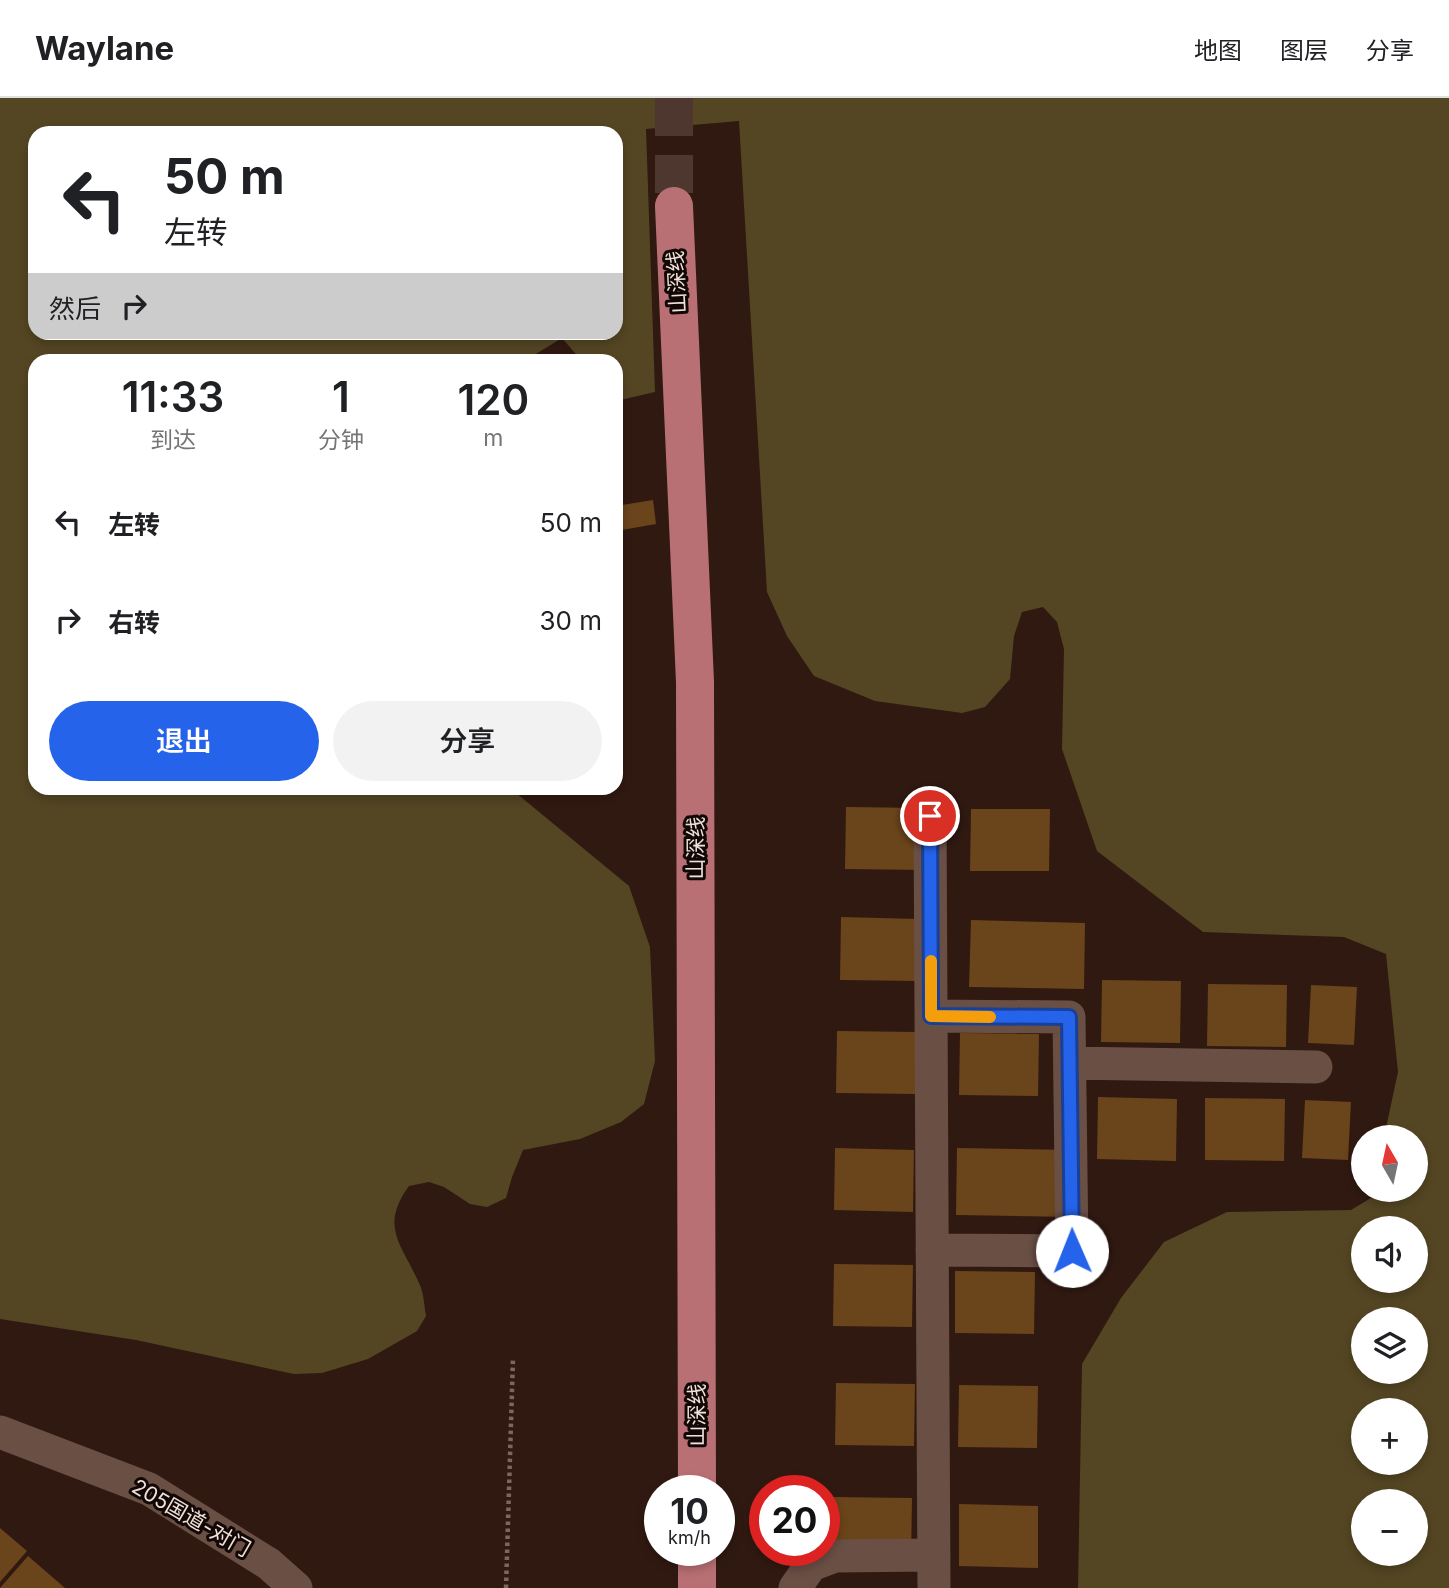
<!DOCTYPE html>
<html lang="zh">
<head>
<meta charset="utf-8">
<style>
  body { margin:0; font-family:Inter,"Noto Sans SC",sans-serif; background:#f2f2f2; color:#202124; height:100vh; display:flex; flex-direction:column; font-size:26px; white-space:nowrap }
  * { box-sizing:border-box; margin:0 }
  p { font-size:23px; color:#757577 }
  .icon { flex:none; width:38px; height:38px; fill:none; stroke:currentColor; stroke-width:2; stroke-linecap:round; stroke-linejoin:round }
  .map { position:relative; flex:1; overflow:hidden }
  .drawer { position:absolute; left:28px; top:256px; width:595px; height:441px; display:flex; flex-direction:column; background:#fff; border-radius:21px; box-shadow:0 4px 10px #0003 }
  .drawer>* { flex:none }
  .hud { position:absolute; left:28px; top:28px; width:595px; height:214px; border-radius:21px; box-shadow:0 4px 10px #0003; background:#fff; color:#202124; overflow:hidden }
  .needle { width:46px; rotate:351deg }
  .fabs { position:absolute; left:1351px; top:1027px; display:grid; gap:14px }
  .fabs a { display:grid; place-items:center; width:77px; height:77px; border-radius:50%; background:#fff; box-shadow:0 4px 10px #0003; font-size:35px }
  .speed { position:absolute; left:644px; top:1377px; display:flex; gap:14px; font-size:35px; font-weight:700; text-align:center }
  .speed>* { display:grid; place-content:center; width:91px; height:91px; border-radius:50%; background:#fff; box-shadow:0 4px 10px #0003; line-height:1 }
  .speed small { font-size:18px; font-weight:400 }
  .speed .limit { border:10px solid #d22; background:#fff; color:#111 }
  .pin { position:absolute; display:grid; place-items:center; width:60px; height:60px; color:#fff; margin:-30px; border:4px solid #fff; border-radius:50%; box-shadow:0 2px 7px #0007 }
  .me { position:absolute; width:77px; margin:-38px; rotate:359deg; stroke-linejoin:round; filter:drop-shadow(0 0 5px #0008) }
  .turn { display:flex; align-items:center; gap:24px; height:147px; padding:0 21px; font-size:32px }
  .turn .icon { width:91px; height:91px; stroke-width:2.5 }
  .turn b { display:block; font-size:49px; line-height:60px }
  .then { display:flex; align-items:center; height:66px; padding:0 21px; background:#0003; gap:14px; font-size:26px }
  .eta { display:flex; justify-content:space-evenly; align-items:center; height:119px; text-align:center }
  .eta b { font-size:42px; font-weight:600; line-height:49px }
  .cta { display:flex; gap:14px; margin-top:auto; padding:14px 21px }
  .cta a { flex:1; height:80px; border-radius:42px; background:#2563eb; color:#fff; font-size:28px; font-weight:600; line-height:80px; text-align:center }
  .cta a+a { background:#f2f2f2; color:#202124 }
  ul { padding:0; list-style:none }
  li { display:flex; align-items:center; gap:21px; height:98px; padding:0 21px }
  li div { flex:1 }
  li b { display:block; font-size:26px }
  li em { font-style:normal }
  header { display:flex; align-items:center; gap:42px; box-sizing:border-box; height:98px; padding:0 35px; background:#fff; border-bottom:2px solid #e0e0e0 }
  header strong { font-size:33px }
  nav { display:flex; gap:38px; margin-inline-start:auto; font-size:24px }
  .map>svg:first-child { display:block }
  .green { fill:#544623; fill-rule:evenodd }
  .building { fill:#6a441b }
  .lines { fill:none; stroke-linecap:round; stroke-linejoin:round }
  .highway-tunnel { stroke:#4d372f; stroke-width:38; stroke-dasharray:38 19; stroke-linecap:butt }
  .path { stroke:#7b675f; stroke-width:4.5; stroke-dasharray:3.5 3.5; stroke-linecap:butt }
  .minor { stroke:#6a4f45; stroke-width:33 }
  .highway { stroke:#b97074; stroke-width:38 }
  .route-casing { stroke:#184099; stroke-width:18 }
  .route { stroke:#2563eb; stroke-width:12 }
  .slow { stroke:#f59e0b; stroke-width:12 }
  .labels { text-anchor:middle; stroke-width:6; stroke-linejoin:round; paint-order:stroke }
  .street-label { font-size:21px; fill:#f1e0da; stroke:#110704 }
</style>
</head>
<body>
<header>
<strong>Waylane</strong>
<nav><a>地图</a><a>图层</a><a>分享</a></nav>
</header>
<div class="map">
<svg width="1449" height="1490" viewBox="0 0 1449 1490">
  <rect width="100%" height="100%" fill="#301911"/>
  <path class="green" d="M0 0H1449V1490H1078L1082 1266 1121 1200 1164 1144 1227 1114 1351 1112 1371 1100 1372 1092H1416V1040L1384 1039 1398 974 1386 856 1344 839 1203 834 1097 753 1062 651 1064 551 1057 524 1043 509 1022 514 1014 538 1010 581 985 609 962 615 875 603 814 578 787 538 767 494 739 23 646 31 655 294 616 303V262H581L562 240 526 262H35V690H510L629 788 650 849 655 963 644 1006 621 1024 580 1041 523 1052 512 1079 506 1100 487 1109 470 1106 444 1089 429 1084 409 1088C379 1129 402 1147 419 1185 424 1195 424 1207 426 1218L417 1233 368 1261 322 1275 294 1276 136 1242 0 1221ZM35 35H616V234H35ZM1416 1130V1183H1363V1130ZM1363 1222H1416V1274H1363ZM1363 1312H1416V1365H1363ZM1363 1404H1416V1456H1363Z"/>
  <path class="building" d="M653 402 656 426 616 433V408Z
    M846 709 925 710 924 772 845 771Z
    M971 711H1050L1049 773H970Z
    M841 819 920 821 919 883 840 882Z
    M971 822 1085 825 1084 891 969 889Z
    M1102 882 1181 883 1180 945 1101 944Z
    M1208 886 1287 887 1286 949 1207 948Z
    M1311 887 1357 889 1354 947 1308 945Z
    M837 933 917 934 915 996 836 995Z
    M960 935 1039 936 1038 998 959 997Z
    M1098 999 1177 1001 1176 1063 1097 1061Z
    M1205 1000 1285 1001 1284 1063 1205 1062Z
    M1305 1002 1351 1004 1348 1062 1302 1060Z
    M835 1050 914 1052 913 1114 834 1112Z
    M957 1050 1072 1052 1070 1119 956 1117Z
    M834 1166 913 1167 912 1229 833 1228Z
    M955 1173 1035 1174 1034 1236 955 1235Z
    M836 1285 915 1286 914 1348 835 1347Z
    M959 1287 1038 1288 1037 1350 958 1349Z
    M833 1399 912 1400 911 1462 832 1461Z
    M959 1406 1038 1408V1470L959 1468Z
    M0 1430 27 1453 0 1484Z
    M28 1458 65 1490H0Z"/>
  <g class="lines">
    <path class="highway-tunnel" d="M674 0V108"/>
    <path class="path" d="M506 1490 513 1260"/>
    <path class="minor" d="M930 718 934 1490
      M931 918 1069 919 1072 1153 932 1152
      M1070 965 1316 969
      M0 1334 149 1391 269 1466 296 1490
      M795 1490 811 1467 835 1458 934 1457"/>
    <path class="highway" d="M674 108 695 584 697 1393
      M697 1452V1490"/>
  </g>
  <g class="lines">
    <defs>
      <path id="route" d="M930 718 931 918 1069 919 1072 1153"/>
    </defs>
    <use href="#route" class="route-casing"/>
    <use href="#route" class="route"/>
    <path class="slow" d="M931 863V918L990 919"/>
  </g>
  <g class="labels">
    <g class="street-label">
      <text transform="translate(677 184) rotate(-93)" y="7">山深线</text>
      <text transform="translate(696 750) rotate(-90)" y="7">山深线</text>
      <text transform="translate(697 1317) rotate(-90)" y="7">山深线</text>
      <text transform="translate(191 1420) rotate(30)" y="7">205国道-对门</text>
    </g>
  </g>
</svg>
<div class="fabs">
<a><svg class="needle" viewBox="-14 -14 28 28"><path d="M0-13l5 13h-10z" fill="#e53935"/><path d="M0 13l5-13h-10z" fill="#757577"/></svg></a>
<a><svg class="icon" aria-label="sound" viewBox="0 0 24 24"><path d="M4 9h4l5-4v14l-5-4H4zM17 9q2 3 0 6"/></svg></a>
<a><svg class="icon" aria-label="layers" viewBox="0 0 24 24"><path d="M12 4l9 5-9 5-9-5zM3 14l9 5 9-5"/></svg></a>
<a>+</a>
<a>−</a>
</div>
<div class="speed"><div>10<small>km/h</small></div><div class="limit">20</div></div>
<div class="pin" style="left:930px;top:718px;background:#d93025"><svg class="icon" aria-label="arrive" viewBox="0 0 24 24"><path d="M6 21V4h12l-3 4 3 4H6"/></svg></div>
<svg class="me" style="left:1072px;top:1153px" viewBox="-20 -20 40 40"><circle r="19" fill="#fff"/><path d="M0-13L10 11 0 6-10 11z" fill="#2563eb"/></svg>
<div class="hud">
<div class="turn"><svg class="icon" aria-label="left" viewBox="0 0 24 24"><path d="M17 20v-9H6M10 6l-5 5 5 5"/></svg><div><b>50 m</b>左转</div></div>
<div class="then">然后<svg class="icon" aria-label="right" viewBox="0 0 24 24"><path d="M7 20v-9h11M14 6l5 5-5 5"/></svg></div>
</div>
<section class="drawer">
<div class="eta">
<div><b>11:33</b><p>到达</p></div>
<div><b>1</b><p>分钟</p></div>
<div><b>120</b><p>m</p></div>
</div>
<ul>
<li><svg class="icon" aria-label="left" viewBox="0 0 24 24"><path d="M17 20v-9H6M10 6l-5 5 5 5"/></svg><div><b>左转</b></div><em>50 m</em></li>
<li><svg class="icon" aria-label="right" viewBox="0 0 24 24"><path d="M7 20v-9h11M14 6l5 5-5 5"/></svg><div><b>右转</b></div><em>30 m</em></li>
</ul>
<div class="cta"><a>退出</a><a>分享</a></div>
</section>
</div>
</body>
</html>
